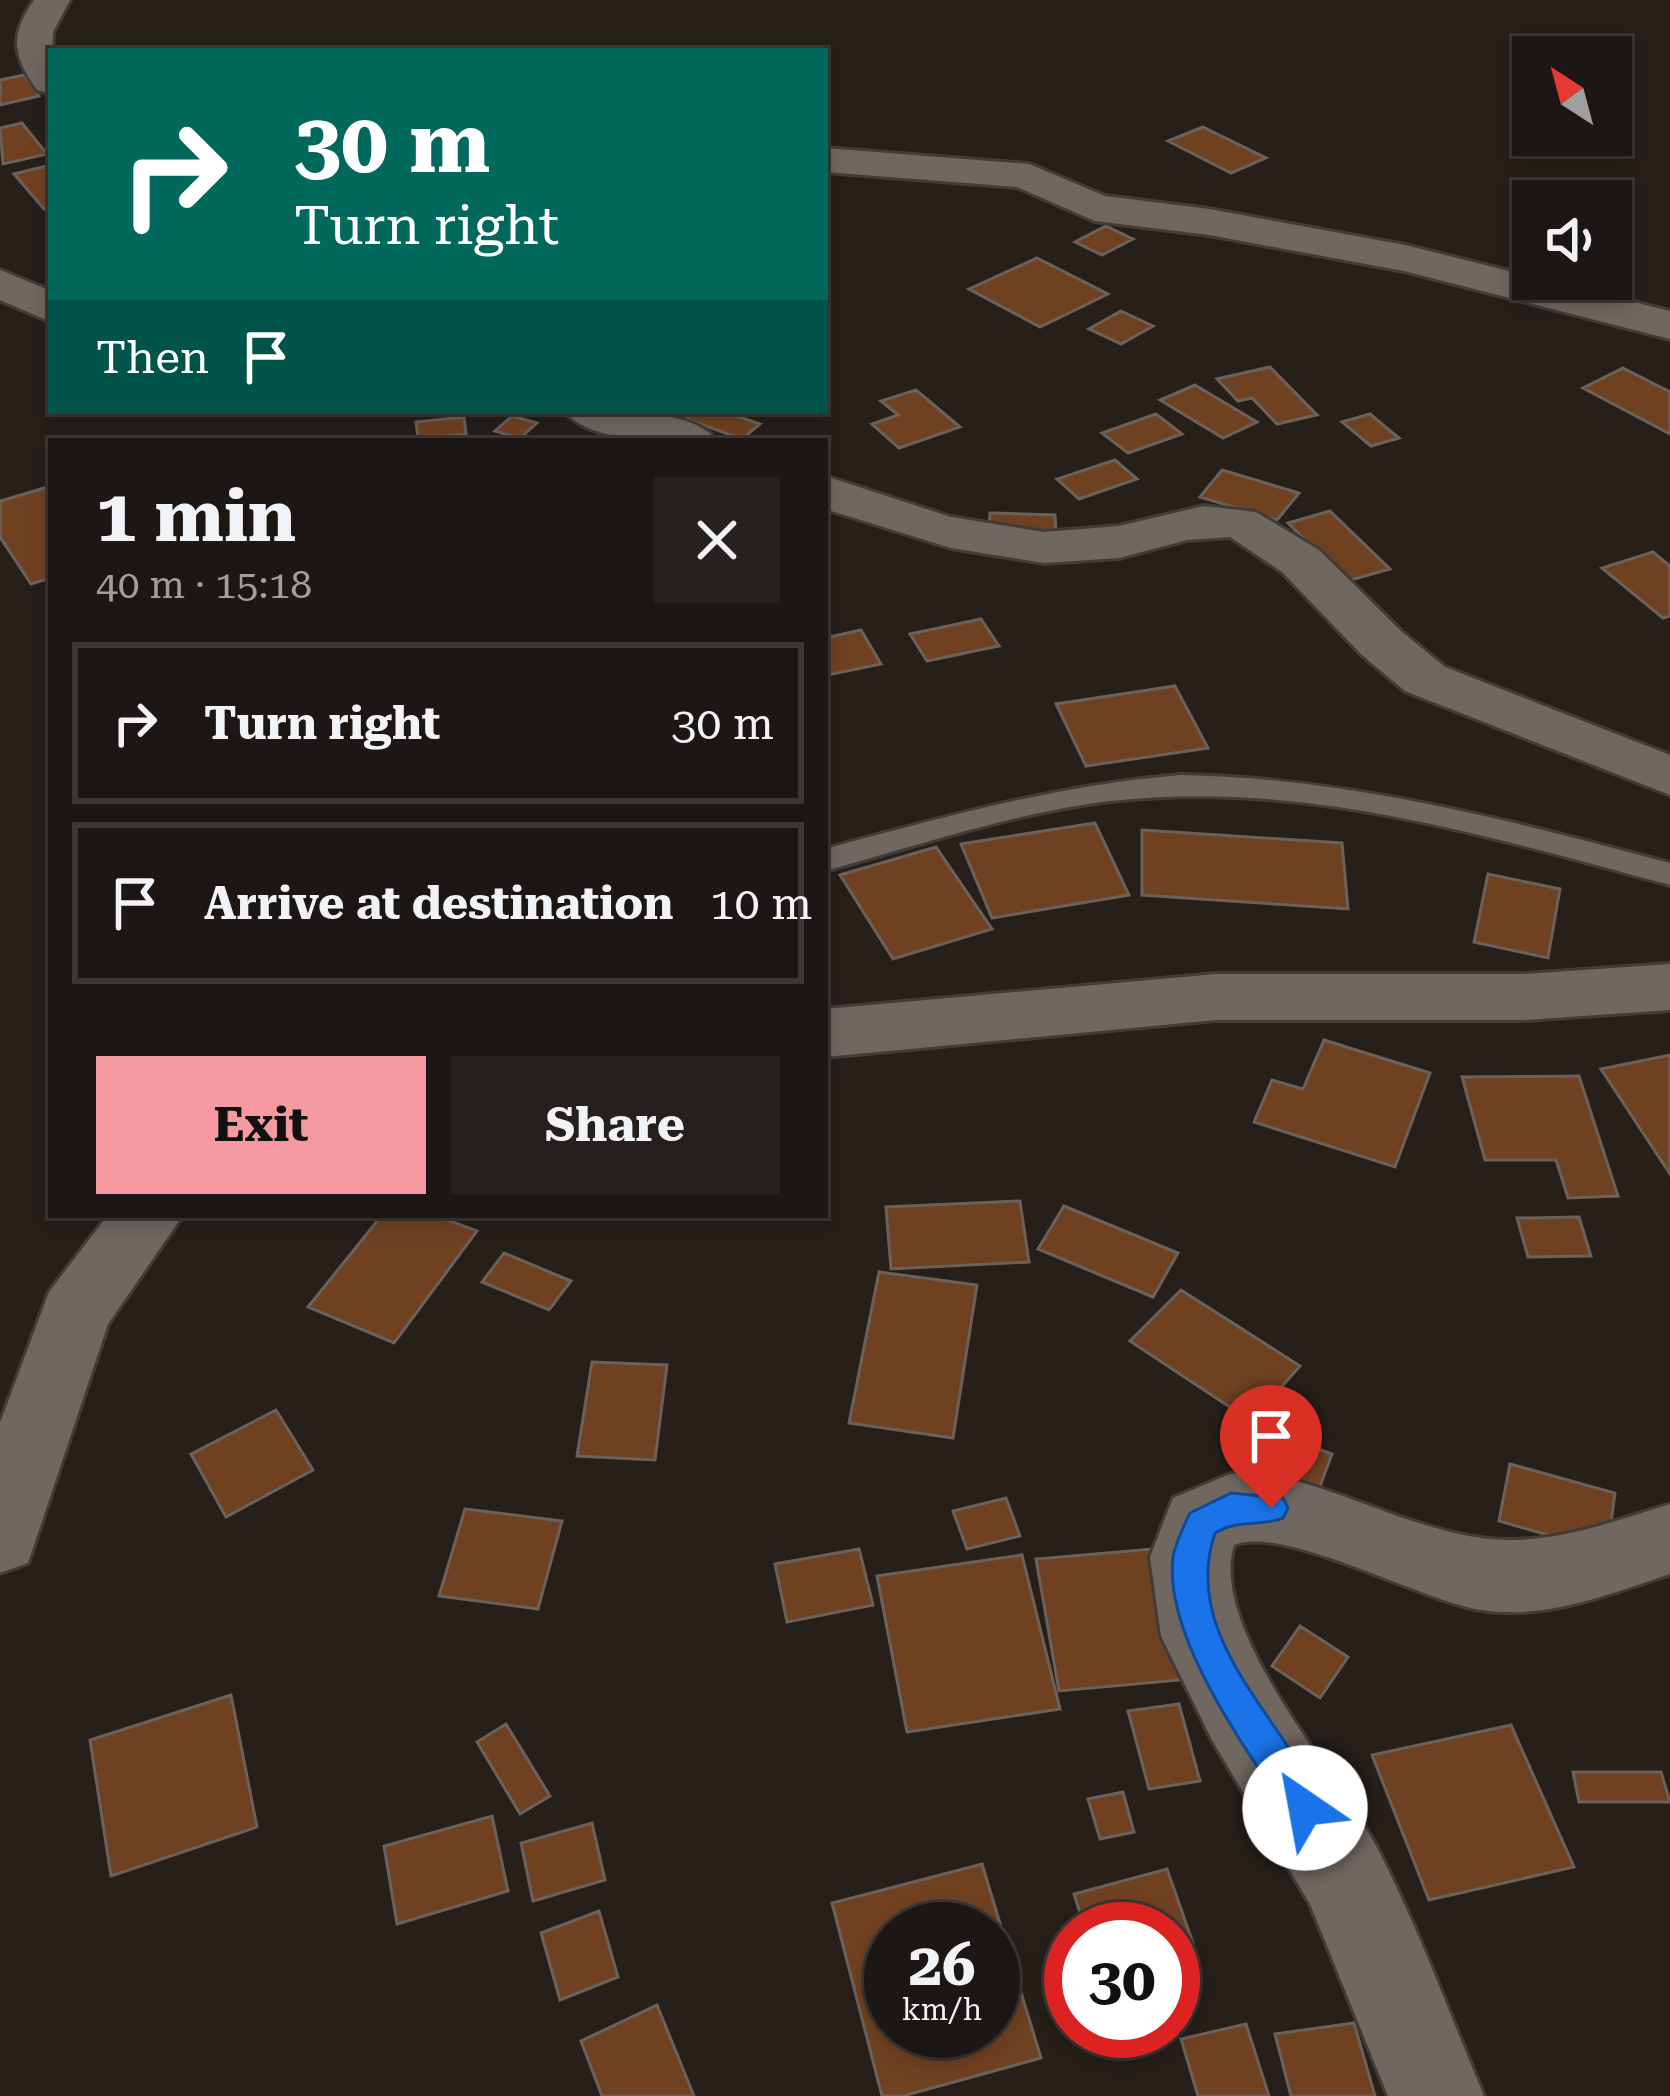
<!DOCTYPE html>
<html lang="en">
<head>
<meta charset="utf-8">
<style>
  body { margin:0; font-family:"Roboto Serif",serif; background:#25201d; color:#f1f3f6; height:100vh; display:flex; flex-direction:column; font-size:45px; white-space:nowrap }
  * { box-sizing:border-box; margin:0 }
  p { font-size:39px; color:#a09fa0 }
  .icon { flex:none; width:66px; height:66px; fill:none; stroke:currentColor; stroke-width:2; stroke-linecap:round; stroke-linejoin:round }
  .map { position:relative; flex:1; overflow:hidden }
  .drawer { position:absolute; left:48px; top:438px; width:780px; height:780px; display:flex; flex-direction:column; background:#1c1714; border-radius:0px; box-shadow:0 6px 18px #0003,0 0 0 3px #3a3634 }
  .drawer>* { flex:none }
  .hud { position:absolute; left:48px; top:48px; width:780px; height:366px; border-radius:0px; box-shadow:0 6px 18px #0003,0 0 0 3px #3a3634; background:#00695c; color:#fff; overflow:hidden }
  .needle { width:78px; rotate:324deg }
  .buttons { position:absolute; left:1512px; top:36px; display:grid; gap:24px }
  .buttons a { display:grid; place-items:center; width:120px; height:120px; border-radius:0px; background:#1c1714; box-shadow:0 6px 18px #0003,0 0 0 3px #3a3634; font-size:60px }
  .speed { position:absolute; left:864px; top:1902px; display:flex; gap:24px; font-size:60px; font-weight:700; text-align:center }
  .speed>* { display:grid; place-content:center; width:156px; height:156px; border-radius:50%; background:#1c1714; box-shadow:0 6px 18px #0003,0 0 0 3px #3a3634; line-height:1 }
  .speed small { font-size:30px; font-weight:400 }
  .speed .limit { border:18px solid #d22; background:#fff; color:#111 }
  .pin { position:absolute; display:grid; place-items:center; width:102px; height:102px; color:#fff; margin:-123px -51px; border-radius:50% 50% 50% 0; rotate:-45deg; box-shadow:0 0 12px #0007 }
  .pin .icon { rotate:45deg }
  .me { position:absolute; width:132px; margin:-66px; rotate:327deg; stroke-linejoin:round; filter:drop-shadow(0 0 9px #0008) }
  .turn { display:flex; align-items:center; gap:42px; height:252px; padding:0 48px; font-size:54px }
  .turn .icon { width:156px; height:156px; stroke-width:2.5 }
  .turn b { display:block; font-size:84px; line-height:102px }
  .then { display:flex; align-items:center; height:114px; padding:0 48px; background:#0003; gap:24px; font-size:45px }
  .round { display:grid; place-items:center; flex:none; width:126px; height:126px; border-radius:0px; background:#25201d }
  .headline { display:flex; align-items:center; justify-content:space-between; height:204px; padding:0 48px }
  h1 { font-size:72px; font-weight:700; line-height:90px }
  .cta { display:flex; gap:24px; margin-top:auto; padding:24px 48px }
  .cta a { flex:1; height:138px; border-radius:0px; background:#f49aa0; color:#111; font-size:48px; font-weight:700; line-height:138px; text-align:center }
  .cta a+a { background:#25201d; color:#f1f3f6 }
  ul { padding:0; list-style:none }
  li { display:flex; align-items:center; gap:36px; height:162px; margin:0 24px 18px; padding:0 24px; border:6px solid #3a3634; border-radius:0px }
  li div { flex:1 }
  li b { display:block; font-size:45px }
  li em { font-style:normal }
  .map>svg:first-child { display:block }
  .building { fill:#704121; stroke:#6a615b; stroke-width:3; fill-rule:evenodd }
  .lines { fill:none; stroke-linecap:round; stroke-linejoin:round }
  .service-casing { stroke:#423c38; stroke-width:6 }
  .minor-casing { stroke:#423c38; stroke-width:6 }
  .tertiary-casing { stroke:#423c38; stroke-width:6 }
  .service { fill:#706761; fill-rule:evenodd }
  .minor { fill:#706761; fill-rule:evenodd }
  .tertiary { fill:#706761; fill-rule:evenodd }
  .route { fill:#1a73e8; stroke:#114b97; stroke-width:3 }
</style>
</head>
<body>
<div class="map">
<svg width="1670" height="2096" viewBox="0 0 1670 2096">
  <rect width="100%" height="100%" fill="#261f1a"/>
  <path class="building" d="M24 75 39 96 0 105V80Z
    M22 123 47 154 3 164 0 128Z
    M1203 127 1266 158 1231 173 1168 141Z
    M51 165V207L44 209 14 174Z
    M1106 226 1133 239 1102 255 1075 242Z
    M1037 258 1108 294 1040 327 969 289Z
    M1121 311 1153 326 1121 344 1089 329Z
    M1270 367 1317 415 1277 424 1252 398 1238 401 1217 379Z
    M1623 368 1670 392V434L1583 388Z
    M1195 385 1257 422 1223 438 1160 400Z
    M916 390 960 427 899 448 872 424 898 415 881 401Z
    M695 411H723L760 424 742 439 686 419Z
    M1156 414 1182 434 1128 453 1102 433Z
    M1370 414 1399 438 1371 446 1342 422Z
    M512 416 537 423 520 438 495 431Z
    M464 417 466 434 418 439 416 422Z
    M1115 460 1137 479 1079 499 1057 479Z
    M1222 470 1299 493 1277 520 1200 497Z
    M51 486V578L31 584 0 537V501Z
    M1330 511 1390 569 1347 581 1288 523Z
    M990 513 1055 515 1056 531 989 529Z
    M1653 552 1670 566V616L1663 618 1602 568Z
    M981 619 999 646 927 661 910 634Z
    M861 630 881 664 828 675 825 638Z
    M1175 686 1208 748 1086 766 1056 704Z
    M1095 823 1129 895 992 918 961 844Z
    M1142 830 1342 843 1348 909 1142 895Z
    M936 847 992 929 893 959 840 875Z
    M1488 874 1560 889 1548 958 1474 942Z
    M1324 1040 1430 1073 1395 1167 1254 1122 1272 1080 1303 1089Z
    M1670 1055V1174L1601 1069Z
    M1579 1076 1618 1196 1568 1198 1556 1160H1485L1462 1077Z
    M1020 1201 1029 1262 891 1269 886 1207Z
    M1064 1206 1178 1253 1153 1297 1038 1249Z
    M382 1215H434L477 1231 394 1343 308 1307Z
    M1579 1217 1591 1256 1528 1257 1517 1218Z
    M504 1253 571 1281 549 1310 482 1282Z
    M879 1272 977 1285 953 1438 849 1423Z
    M1181 1290 1300 1366 1251 1421 1130 1341Z
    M592 1362 667 1365 655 1460 577 1456Z
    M276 1410 313 1470 226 1517 191 1454Z
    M1279 1435 1332 1454 1319 1489 1267 1468Z
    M1510 1464 1615 1493 1607 1552 1499 1521Z
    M1006 1498 1020 1536 967 1549 953 1511Z
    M465 1509 562 1521 538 1609 439 1596Z
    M859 1549 873 1605 787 1622 775 1564Z
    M1152 1549 1180 1680 1059 1691 1036 1559Z
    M1022 1555 1060 1709 907 1732 877 1576Z
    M1300 1626 1348 1657 1320 1698 1272 1666Z
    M231 1695 257 1827 111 1876 90 1740Z
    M1179 1704 1200 1781 1149 1789 1128 1711Z
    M506 1724 550 1796 520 1814 477 1742Z
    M1511 1725 1574 1867 1429 1900 1372 1755Z
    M1573 1772H1661L1670 1802H1579Z
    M1123 1792 1134 1832 1100 1839 1088 1799Z
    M492 1816 508 1891 397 1924 384 1846Z
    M592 1823 605 1880 533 1901 521 1843Z
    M982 1864 1041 2058 903 2096H882L832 1903ZM891 1929H993V2031H891Z
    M1167 1869 1193 1943 1173 1949V1929H1085L1074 1894Z
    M599 1911 618 1977 560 2000 541 1933Z
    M657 2005 694 2096H602L581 2041Z
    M1354 2023 1375 2096H1291L1275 2034Z
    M1246 2024 1269 2096H1198L1181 2039Z"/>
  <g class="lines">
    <defs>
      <path id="service" d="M1181 775C1350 778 1508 820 1670 863V885C1487 836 1302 779 1110 801 1013 813 919 845 825 871V849C944 817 1058 785 1181 775Z"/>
      <path id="minor" d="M34 0H70L53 32 51 94 37 90C13 56 9 36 34 0Z
        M825 148 1029 164 1105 196 1209 209 1405 245 1670 311V339L1404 271 1209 235 1095 221 1017 187 825 172Z
        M0 270 51 291V322L0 300Z
        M565 411C603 411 693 407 717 441 678 441 589 445 565 411Z
        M825 476 951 517 1044 532 1119 526 1204 506 1256 512 1319 550 1401 631 1445 667 1670 755V795L1405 691 1362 655 1282 572 1230 537 1187 540 1119 558 1044 563 951 548 825 509Z
        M1261 1473C1337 1486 1405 1527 1481 1538 1546 1547 1609 1523 1670 1504V1574C1610 1594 1546 1620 1481 1610 1422 1601 1282 1524 1234 1545 1208 1629 1336 1771 1375 1844 1417 1924 1449 2013 1484 2096H1388L1310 1904 1212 1740 1161 1636 1150 1557 1173 1498 1230 1474Z"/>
      <path id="tertiary" d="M1670 964V1010L1525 1020H1216L825 1057V1009L1216 974H1525Z
        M108 1215H183L108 1324 28 1563 0 1573V1423L49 1292Z"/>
    </defs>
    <use href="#service" class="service-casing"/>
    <use href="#minor" class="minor-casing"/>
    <use href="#tertiary" class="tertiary-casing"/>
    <use href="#service" class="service"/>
    <use href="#minor" class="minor"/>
    <use href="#tertiary" class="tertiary"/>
  </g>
  <path class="route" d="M1231 1493 1283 1498 1288 1508 1283 1518C1259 1527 1238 1519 1215 1533 1179 1639 1286 1720 1323 1808L1318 1820 1305 1825 1293 1820C1250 1754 1163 1639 1173 1557 1175 1543 1184 1526 1190 1513Z"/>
</svg>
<div class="buttons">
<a><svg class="needle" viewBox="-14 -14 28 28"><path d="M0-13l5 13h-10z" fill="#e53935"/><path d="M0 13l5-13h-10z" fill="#a09fa0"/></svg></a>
<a><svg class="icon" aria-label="sound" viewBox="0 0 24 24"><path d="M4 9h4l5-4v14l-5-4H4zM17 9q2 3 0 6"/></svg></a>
</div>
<div class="speed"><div>26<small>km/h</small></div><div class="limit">30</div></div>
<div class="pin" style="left:1271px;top:1508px;background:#d93025"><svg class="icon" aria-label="arrive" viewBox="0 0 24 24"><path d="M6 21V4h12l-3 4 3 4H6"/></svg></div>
<svg class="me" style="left:1305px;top:1808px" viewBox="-20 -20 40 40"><circle r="19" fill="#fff"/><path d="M0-13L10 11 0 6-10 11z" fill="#1a73e8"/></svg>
<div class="hud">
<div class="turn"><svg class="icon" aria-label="right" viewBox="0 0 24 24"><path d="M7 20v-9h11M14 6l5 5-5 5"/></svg><div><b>30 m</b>Turn right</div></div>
<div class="then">Then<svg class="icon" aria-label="arrive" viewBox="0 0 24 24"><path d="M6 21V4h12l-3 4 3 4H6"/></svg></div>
</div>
<section class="drawer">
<div class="headline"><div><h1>1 min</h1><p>40 m · 15:18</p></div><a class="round"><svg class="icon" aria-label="close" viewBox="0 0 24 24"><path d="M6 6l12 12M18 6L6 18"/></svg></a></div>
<ul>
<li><svg class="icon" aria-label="right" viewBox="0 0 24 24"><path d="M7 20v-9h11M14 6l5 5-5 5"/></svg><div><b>Turn right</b></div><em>30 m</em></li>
<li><svg class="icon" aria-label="arrive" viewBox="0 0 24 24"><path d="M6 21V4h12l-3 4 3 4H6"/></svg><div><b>Arrive at destination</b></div><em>10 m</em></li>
</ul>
<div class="cta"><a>Exit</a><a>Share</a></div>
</section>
</div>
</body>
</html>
